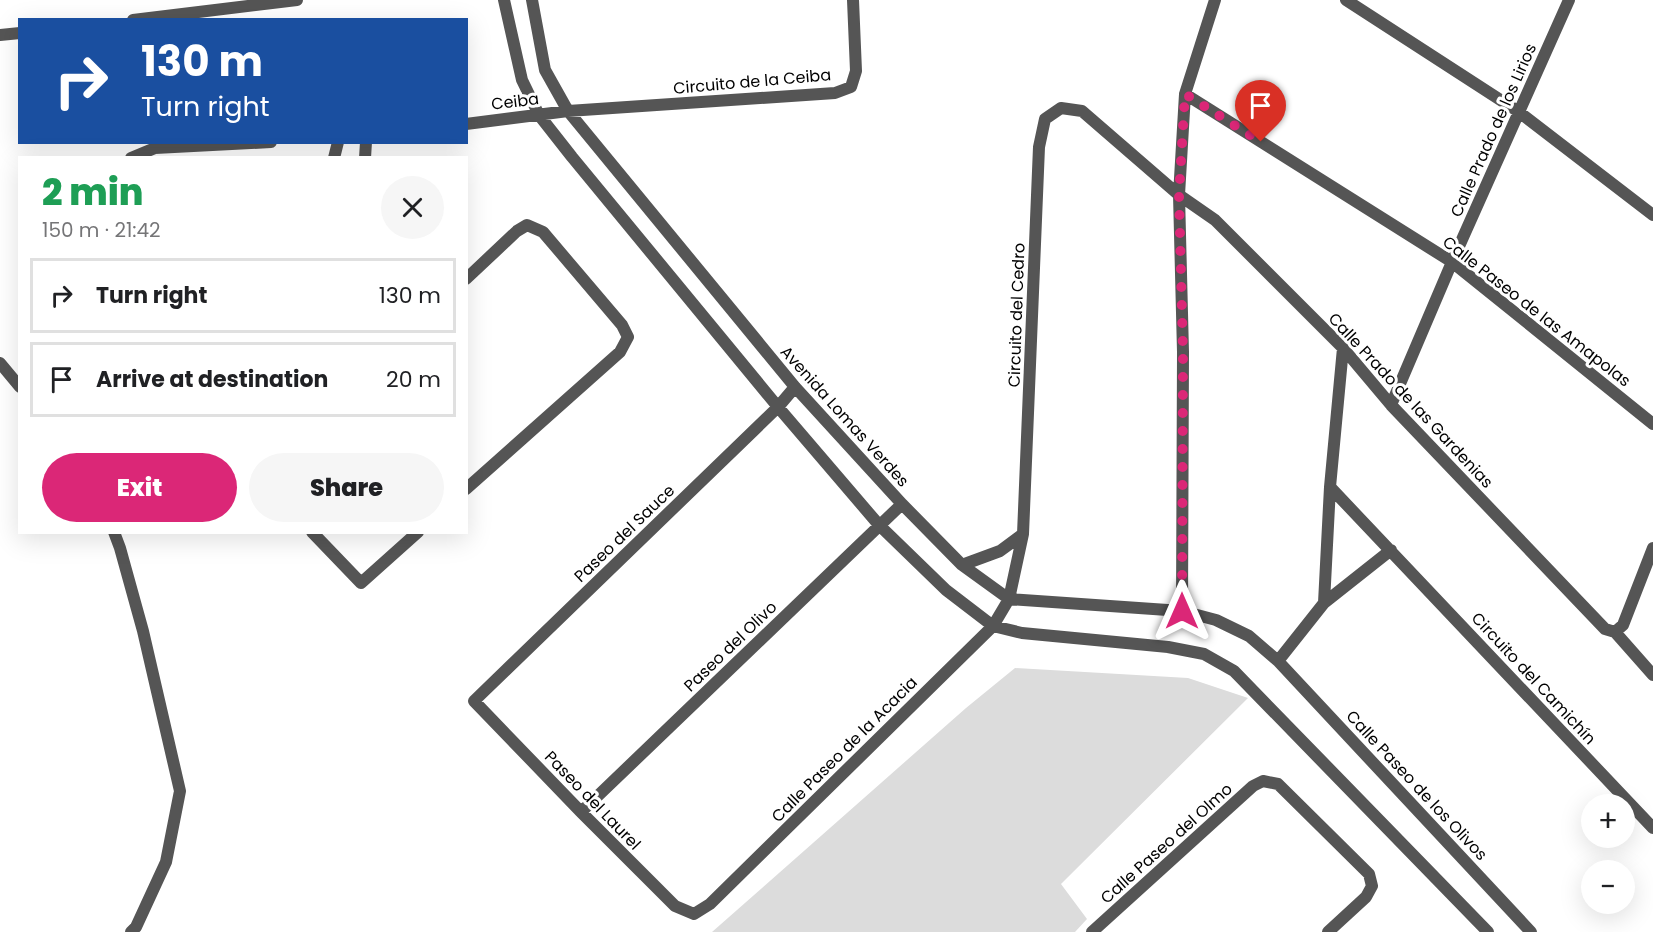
<!DOCTYPE html>
<html lang="en">
<head>
<meta charset="utf-8">
<style>
  body { margin:0; font-family:Poppins,sans-serif; background:#f6f6f6; color:#202124; height:100vh; display:flex; flex-direction:column; font-size:22px; white-space:nowrap }
  * { box-sizing:border-box; margin:0 }
  p { font-size:20px; color:#757577 }
  .icon { flex:none; width:33px; height:33px; fill:none; stroke:currentColor; stroke-width:2; stroke-linecap:round; stroke-linejoin:round }
  .map { position:relative; flex:1; overflow:hidden }
  .panel { position:absolute; left:18px; top:156px; width:450px; height:378px; display:flex; flex-direction:column; background:#fff; border-radius:0px; box-shadow:0 6px 24px #0002 }
  .panel>* { flex:none }
  .banner { position:absolute; left:18px; top:18px; width:450px; height:126px; border-radius:0px; box-shadow:0 6px 24px #0002; background:#1a4fa0; color:#fff; overflow:hidden }
  .controls { position:absolute; left:1581px; top:794px; display:grid; gap:12px }
  .controls a { display:grid; place-items:center; width:54px; height:54px; border-radius:50%; background:#fff; box-shadow:0 6px 24px #0002; font-size:30px }
  .pin { position:absolute; display:grid; place-items:center; width:51px; height:51px; color:#fff; margin:-62px -26px; border-radius:50% 50% 50% 0; rotate:-45deg; box-shadow:0 0 6px #0007 }
  .pin .icon { rotate:45deg }
  .me { position:absolute; width:66px; margin:-33px; rotate:0deg; stroke-linejoin:round; filter:drop-shadow(0 0 4px #0008) }
  .turn { display:flex; align-items:center; gap:21px; height:126px; padding:0 24px; font-size:27px }
  .turn .icon { width:78px; height:78px; stroke-width:2.5 }
  .turn b { display:block; font-size:42px; line-height:51px }
  .round { display:grid; place-items:center; flex:none; width:63px; height:63px; border-radius:32px; background:#f6f6f6 }
  .head { display:flex; align-items:center; justify-content:space-between; height:102px; padding:0 24px }
  h1 { font-size:36px; font-weight:800; line-height:45px; color:#1e9e55 }
  .cta { display:flex; gap:12px; margin-top:auto; padding:12px 24px }
  .cta a { flex:1; height:69px; border-radius:36px; background:#db2777; color:#fff; font-size:24px; font-weight:800; line-height:69px; text-align:center }
  .cta a+a { background:#f6f6f6; color:#202124 }
  ul { padding:0; list-style:none }
  li { display:flex; align-items:center; gap:18px; height:75px; margin:0 12px 9px; padding:0 12px; border:3px solid #e0e0e0; border-radius:0px }
  li div { flex:1 }
  li b { display:block; font-size:22px }
  li em { font-style:normal }
  .map>svg:first-child { display:block }
  .green { fill:#dcdcdc }
  .lines { fill:none; stroke-linecap:round; stroke-linejoin:round }
  .street { stroke:#555; stroke-width:12 }
  .route { stroke:#db2777; stroke-width:10; stroke-dasharray:0 18 }
  .labels { text-anchor:middle; stroke-width:6; stroke-linejoin:round; paint-order:stroke }
  .street-label { font-size:16px; fill:#000; stroke:#fff }
</style>
</head>
<body>
<div class="map">
<svg width="1653" height="932" viewBox="0 0 1653 932">
  <rect width="100%" height="100%" fill="#fff"/>
  <path class="green" d="M1015 668 1188 678 1248 698 1061 884 1087 919 1075 932H712L966 708Z"/>
  <g class="lines">
    <path class="street" d="M504 0 522 80 539 115 572 157 778 407 879 525 946 590 993 626 1022 633 1168 647 1204 654 1234 671 1488 932
      M532 0 545 70 568 111 795 387 902 504 962 565 1009 599 1182 611 1216 620 1249 636 1278 661 1531 932
      M1346 0 1519 112 1653 215
      M133 20 297 0
      M0 35 20 33
      M1185 94 1452 262 1653 424
      M466 124 568 111 835 93 851 87 856 71 853 0
      M131 158 155 148 271 142
      M334 158 338 142
      M365 158 366 142
      M466 279 517 231 527 225 543 232 622 325 628 337 620 352 466 489
      M0 363 20 387
      M795 387 778 407 474 701 581 812 675 906 694 914 710 904 993 626 1009 599 1023 534 1039 147 1045 119 1061 108 1082 111 1179 195 1215 220 1343 348 1391 405 1605 629 1615 632
      M1391 405 1452 262 1569 0
      M1330 487 1653 828
      M114 532 120 548 143 631 180 791 166 862 136 927 131 932
      M312 532 361 583 418 532
      M962 565 1000 551 1023 534
      M1324 603 1330 487 1343 348
      M1182 611 1183 352 1179 195 1185 94 1215 0
      M1615 632 1623 625 1653 548
      M1615 632 1653 675
      M1278 661 1324 603 1391 550
      M581 812 902 504
      M1092 932 1253 786 1263 781 1278 784 1369 874 1372 886 1366 897 1328 932"/>
  </g>
  <g class="lines">
    <path class="route" d="M1182 611 1183 352 1179 195 1185 94 1261 142"/>
  </g>
  <g class="labels">
    <g class="street-label">
      <text transform="translate(752 81) rotate(-5)" y="6">Circuito de la Ceiba</text>
      <text transform="translate(515 101) rotate(-7)" y="6">Ceiba</text>
      <text transform="translate(1493 130) rotate(-66)" y="6">Calle Prado de los Lirios</text>
      <text transform="translate(1537 311) rotate(38)" y="6">Calle Paseo de las Amapolas</text>
      <text transform="translate(1016 315) rotate(-88)" y="6">Circuito del Cedro</text>
      <text transform="translate(1411 400) rotate(47)" y="6">Calle Prado de las Gardenias</text>
      <text transform="translate(845 416) rotate(48)" y="6">Avenida Lomas Verdes</text>
      <text transform="translate(624 533) rotate(-44)" y="6">Paseo del Sauce</text>
      <text transform="translate(730 646) rotate(-44)" y="6">Paseo del Olivo</text>
      <text transform="translate(1534 678) rotate(47)" y="6">Circuito del Camichín</text>
      <text transform="translate(844 749) rotate(-45)" y="6">Calle Paseo de la Acacia</text>
      <text transform="translate(1417 785) rotate(47)" y="6">Calle Paseo de los Olivos</text>
      <text transform="translate(593 800) rotate(46)" y="6">Paseo del Laurel</text>
      <text transform="translate(1166 843) rotate(-42)" y="6">Calle Paseo del Olmo</text>
    </g>
  </g>
</svg>
<div class="controls">
<a>+</a>
<a>−</a>
</div>
<div class="pin" style="left:1261px;top:142px;background:#d93025"><svg class="icon" aria-label="arrive" viewBox="0 0 24 24"><path d="M6 21V4h12l-3 4 3 4H6"/></svg></div>
<svg class="me" style="left:1182px;top:611px" viewBox="-20 -20 40 40"><path d="M0-17L14 15 0 8-14 15z" fill="#db2777" stroke="#fff" stroke-width="4"/></svg>
<div class="banner">
<div class="turn"><svg class="icon" aria-label="right" viewBox="0 0 24 24"><path d="M7 20v-9h11M14 6l5 5-5 5"/></svg><div><b>130 m</b>Turn right</div></div>
</div>
<section class="panel">
<div class="head"><div><h1>2 min</h1><p>150 m · 21:42</p></div><a class="round"><svg class="icon" aria-label="close" viewBox="0 0 24 24"><path d="M6 6l12 12M18 6L6 18"/></svg></a></div>
<ul>
<li><svg class="icon" aria-label="right" viewBox="0 0 24 24"><path d="M7 20v-9h11M14 6l5 5-5 5"/></svg><div><b>Turn right</b></div><em>130 m</em></li>
<li><svg class="icon" aria-label="arrive" viewBox="0 0 24 24"><path d="M6 21V4h12l-3 4 3 4H6"/></svg><div><b>Arrive at destination</b></div><em>20 m</em></li>
</ul>
<div class="cta"><a>Exit</a><a>Share</a></div>
</section>
</div>
</body>
</html>
